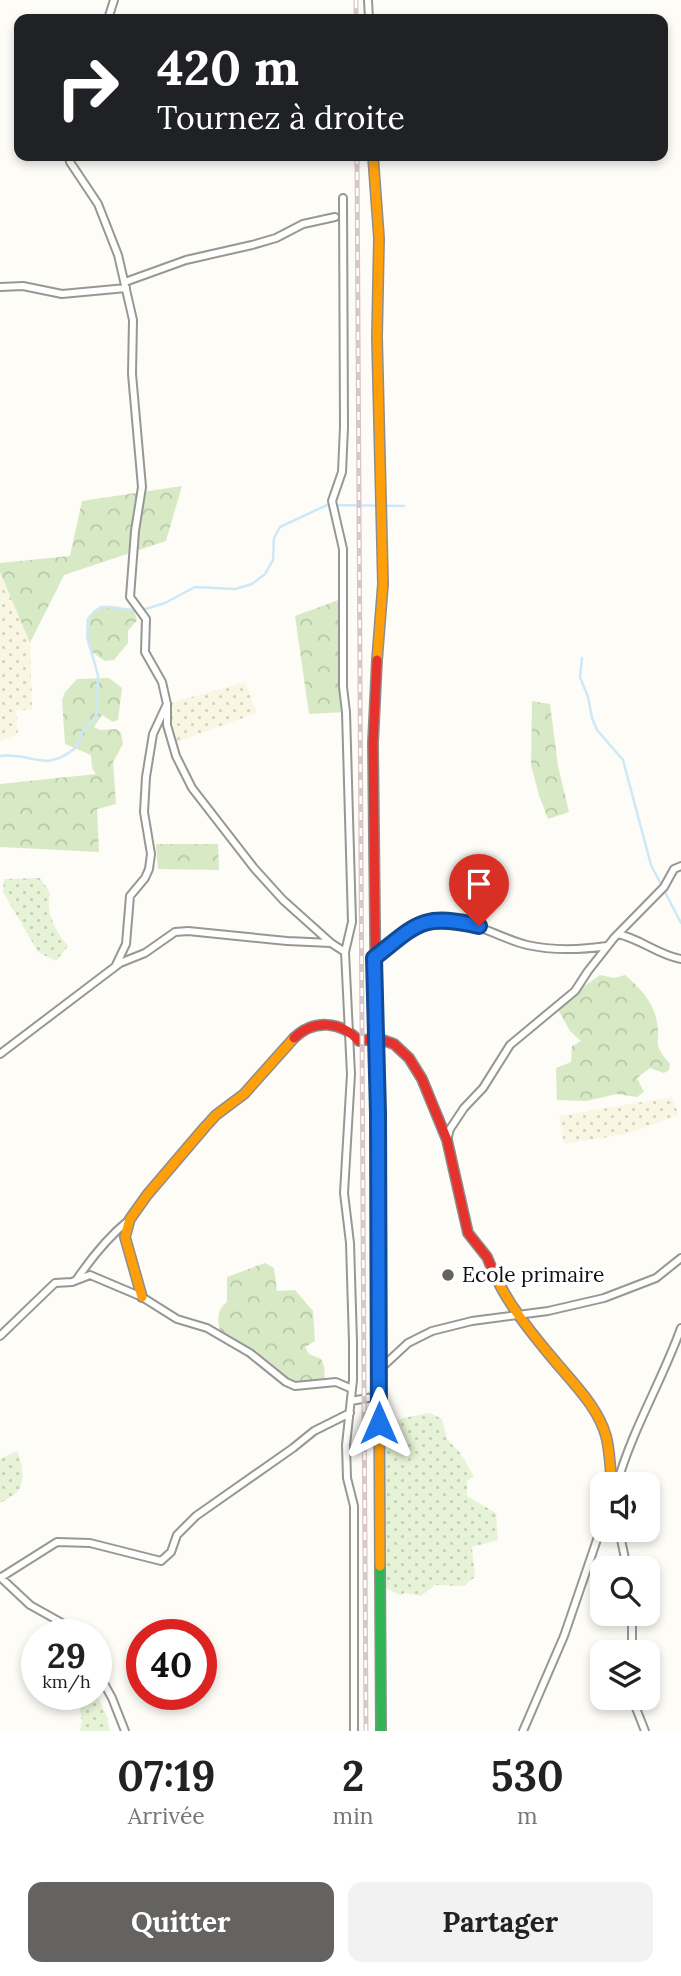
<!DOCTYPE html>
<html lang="fr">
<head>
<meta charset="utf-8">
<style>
  body { margin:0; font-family:Lora,serif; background:#f2f2f2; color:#222; height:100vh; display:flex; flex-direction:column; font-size:26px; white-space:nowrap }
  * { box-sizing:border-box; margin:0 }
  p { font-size:23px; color:#767676 }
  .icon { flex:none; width:38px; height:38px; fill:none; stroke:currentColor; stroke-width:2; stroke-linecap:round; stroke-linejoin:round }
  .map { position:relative; height:1731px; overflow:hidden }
  .panel { display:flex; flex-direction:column; background:#fff; flex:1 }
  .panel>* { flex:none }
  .guide { position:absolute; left:14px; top:14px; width:654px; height:147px; border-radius:14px; box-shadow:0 4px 10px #0003; background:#202124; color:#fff; overflow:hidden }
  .fabs { position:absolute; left:590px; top:1472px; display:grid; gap:14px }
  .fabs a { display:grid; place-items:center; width:70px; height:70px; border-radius:14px; background:#fff; box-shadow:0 4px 10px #0003; font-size:35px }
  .speed { position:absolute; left:21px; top:1619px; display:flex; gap:14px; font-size:35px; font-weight:700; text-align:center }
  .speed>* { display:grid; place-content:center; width:91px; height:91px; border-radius:50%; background:#fff; box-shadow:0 4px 10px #0003; line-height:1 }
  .speed small { font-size:18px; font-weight:400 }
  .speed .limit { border:10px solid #d22; background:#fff; color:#111 }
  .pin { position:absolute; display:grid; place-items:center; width:60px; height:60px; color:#fff; margin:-72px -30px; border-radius:50% 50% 50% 0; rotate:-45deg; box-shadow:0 0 7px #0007 }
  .pin .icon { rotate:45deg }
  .me { position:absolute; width:77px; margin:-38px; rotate:0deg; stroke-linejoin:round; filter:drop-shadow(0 0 5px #0008) }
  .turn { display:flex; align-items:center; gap:24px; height:147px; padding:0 28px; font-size:32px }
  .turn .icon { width:91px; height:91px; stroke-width:2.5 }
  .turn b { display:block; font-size:49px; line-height:60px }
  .eta { display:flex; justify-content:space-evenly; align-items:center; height:119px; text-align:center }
  .eta b { font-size:42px; font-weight:800; line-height:49px }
  .action { display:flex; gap:14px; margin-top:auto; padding:14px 28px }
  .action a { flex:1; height:80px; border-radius:14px; background:#646362; color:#fff; font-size:28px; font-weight:800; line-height:80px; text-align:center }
  .action a+a { background:#f2f2f2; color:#222 }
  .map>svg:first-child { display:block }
  .farmland { fill:url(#farmland-dots) }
  .grass { fill:url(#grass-dots) }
  .forest { fill:url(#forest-crowns) }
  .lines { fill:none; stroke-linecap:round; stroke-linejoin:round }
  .stream { stroke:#cde8f7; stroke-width:2.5 }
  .street-casing { stroke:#979795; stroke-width:10 }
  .fast-casing { stroke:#8e8d8b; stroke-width:12 }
  .slow-casing { stroke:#8e8d8b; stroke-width:12 }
  .jam-casing { stroke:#8e8d8b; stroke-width:12 }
  .street { stroke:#fffffe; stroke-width:6 }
  .fast { stroke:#30b455; stroke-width:9 }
  .slow { stroke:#ff9f0a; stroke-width:9 }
  .jam { stroke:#e5322d; stroke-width:9 }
  .rail-casing { stroke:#d9c6c7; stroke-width:5 }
  .rail { stroke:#fff; stroke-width:2.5; stroke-dasharray:8; stroke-linecap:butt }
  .route-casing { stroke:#114b97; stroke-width:18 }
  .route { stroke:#1a73e8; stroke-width:12 }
  .poi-dot { fill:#646362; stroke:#fff; stroke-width:2.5 }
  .labels { text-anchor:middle; stroke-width:7; stroke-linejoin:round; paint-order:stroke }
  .poi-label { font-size:21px; fill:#111; stroke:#fff; text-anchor:start }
</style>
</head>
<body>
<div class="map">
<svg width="681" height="1731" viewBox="0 0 681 1731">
  <defs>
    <pattern id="farmland-dots" width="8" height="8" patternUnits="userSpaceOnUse" patternTransform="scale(1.75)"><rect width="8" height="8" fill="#f9f7e4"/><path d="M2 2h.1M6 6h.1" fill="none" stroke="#d4d3c3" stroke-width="1.8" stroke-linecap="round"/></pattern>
    <pattern id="grass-dots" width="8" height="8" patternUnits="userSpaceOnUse" patternTransform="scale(1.75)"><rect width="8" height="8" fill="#e7f3d7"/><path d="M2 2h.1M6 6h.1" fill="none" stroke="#c5cfb8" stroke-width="1.8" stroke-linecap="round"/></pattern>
    <pattern id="forest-crowns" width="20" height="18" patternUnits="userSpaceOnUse" patternTransform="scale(1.75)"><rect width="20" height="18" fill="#d8eac5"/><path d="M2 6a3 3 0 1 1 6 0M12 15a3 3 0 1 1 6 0" fill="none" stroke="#b8c8a8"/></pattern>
  </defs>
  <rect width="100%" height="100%" fill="#fdfcf7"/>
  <path class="farmland" d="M0 572 30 643 32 709 16 711 18 734 0 741Z
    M245 682 257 713 172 744 167 704Z
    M672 1097 679 1115 627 1134 564 1144 559 1116Z"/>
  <path class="grass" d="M40 878 50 893C45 911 56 933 68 946L56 961 38 952 3 892 4 879Z
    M430 1413 442 1419 447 1439 460 1453 474 1476 467 1481V1496L496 1513 498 1540 472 1547 475 1577 463 1586 435 1585 421 1596 405 1593 400 1595 381 1586 379 1430 403 1418Z
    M17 1451C22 1460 25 1481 19 1490 15 1495 5 1500 0 1503V1459Z
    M96 1693 107 1717 110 1731H80L82 1722 78 1695Z"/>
  <path class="forest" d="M182 486 166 541 64 575 30 643 0 572V563L70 556 82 501Z
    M344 598 346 712 309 714 295 616Z
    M101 607 134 610 137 620 128 631V643L114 660 105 661 90 651C86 633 84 617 101 607Z
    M109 678 122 688 118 720 113 722 102 715 94 727 100 730 116 729 121 733 123 744 113 762 116 804 97 809 99 852 0 847V784L96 774 92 768 91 755 65 744 62 700 65 692 77 679Z
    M532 701 550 704 558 766 569 812 548 819 539 795 531 765Z
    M156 844H218L219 870 158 869Z
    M600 975 614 978 625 975C640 988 653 1001 657 1022 661 1045 651 1042 670 1064L669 1070 664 1073 650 1068 637 1078 644 1092 637 1097 617 1094 586 1101 557 1100 556 1068 571 1062 572 1046 581 1041 570 1031 556 1006Z
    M265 1263 274 1268 277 1291 295 1290 313 1311 315 1341 305 1347 309 1354 321 1359 324 1366 325 1383 295 1386 221 1336C218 1322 215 1311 227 1302V1277Z"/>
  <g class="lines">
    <path class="stream" d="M582 658 580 677 588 697 592 718 597 730 623 760 651 865 681 923
      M0 756C32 752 44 773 74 749 79 745 80 735 84 729 88 725 92 721 96 717L98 675 87 637 88 619 94 612 101 607H110L139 611 165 603 195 587 235 589 252 584 265 574 273 560 274 538 280 527 327 505 404 506"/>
    <defs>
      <path id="street" d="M368 0 369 19
        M108 19 114 0
        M69 156 70 162 98 204 118 255 133 320 132 374 142 487 135 531 130 597 146 619 145 652 162 682 167 704V725L176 756 192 788 254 868 283 900 331 943
        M343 198 344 427 342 472 332 501 343 549V687L346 712 352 922 345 952
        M125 282 186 260 252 245 276 238 303 224 335 217
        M0 287 23 286 62 294 126 288
        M618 934C641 939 658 955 681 959
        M376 957C391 945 406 928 424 922 459 910 494 937 527 945 554 951 580 950 607 946
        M116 965 126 944 130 896 145 878 149 869 151 854 144 812 146 777 153 734 166 706
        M0 1054 120 963 145 953 175 932 188 931 287 941 331 943 345 952 351 1074 344 1193 350 1243 353 1342V1380L346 1445 347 1478 354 1506V1731
        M447 1140 450 1129 464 1108 483 1088 510 1045 575 991 588 971 614 938 664 887 674 869 681 866
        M77 1279C92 1257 108 1237 129 1220
        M0 1336 55 1283 72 1282 90 1275 142 1297 177 1319 207 1328 250 1353 286 1382 295 1386 336 1382 352 1389
        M380 1369 408 1343 432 1331 472 1321 548 1311 604 1298 656 1278 681 1258
        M351 1401 379 1396
        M617 1484C632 1430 662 1381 681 1328
        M619 1530 627 1568
        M0 1577 30 1605 71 1628 75 1634
        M0 1578 57 1542 90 1543 161 1561 171 1552 177 1535 196 1516 293 1448 314 1431 350 1413
        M632 1614V1652
        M96 1669 112 1698 125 1731
        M632 1698 645 1731
        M523 1731 564 1636 602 1525"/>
      <path id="fast" d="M380 1566 381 1731"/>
      <path id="slow" d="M373 156 379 238 377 337 383 584 377 660
        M378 1200 380 1566
        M493 1271C507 1303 532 1334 554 1360 573 1383 598 1407 606 1436 610 1451 610 1468 612 1484
        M142 1297 125 1237 130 1219 147 1195 205 1127 216 1115 244 1094 294 1038"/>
      <path id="jam" d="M377 660 373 743 378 1200
        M294 1038C314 1019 341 1021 359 1041L377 1038 394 1044 409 1058 422 1079 447 1140 468 1233 487 1257 493 1271"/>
    </defs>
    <use href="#street" class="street-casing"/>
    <use href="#fast" class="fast-casing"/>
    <use href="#slow" class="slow-casing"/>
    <use href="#jam" class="jam-casing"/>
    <use href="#street" class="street"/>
    <use href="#fast" class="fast"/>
    <use href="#slow" class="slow"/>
    <use href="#jam" class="jam"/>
    <defs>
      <path id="rail" d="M356 0V19
        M357 156 366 1731"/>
    </defs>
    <use href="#rail" class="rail-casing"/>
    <use href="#rail" class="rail"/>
  </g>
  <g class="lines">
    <defs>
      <path id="route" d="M379 1423 378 1113 374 958C418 923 422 913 479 926"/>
    </defs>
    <use href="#route" class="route-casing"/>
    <use href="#route" class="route"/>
  </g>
  <circle class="poi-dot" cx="448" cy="1275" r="7"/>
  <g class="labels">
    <g class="poi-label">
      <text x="462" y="1282">Ecole primaire</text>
    </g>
  </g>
</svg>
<div class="fabs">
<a><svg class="icon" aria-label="sound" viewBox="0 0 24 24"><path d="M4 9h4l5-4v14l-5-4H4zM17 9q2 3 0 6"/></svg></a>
<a><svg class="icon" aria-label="search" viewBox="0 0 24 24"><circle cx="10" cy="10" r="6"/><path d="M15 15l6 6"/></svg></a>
<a><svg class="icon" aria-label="layers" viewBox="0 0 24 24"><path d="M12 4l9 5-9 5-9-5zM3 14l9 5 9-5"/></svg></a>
</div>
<div class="speed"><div>29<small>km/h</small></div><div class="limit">40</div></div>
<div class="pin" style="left:479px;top:926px;background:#d93025"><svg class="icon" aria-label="arrive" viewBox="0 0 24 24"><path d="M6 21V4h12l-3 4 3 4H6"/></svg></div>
<svg class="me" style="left:379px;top:1423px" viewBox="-20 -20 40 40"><path d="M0-17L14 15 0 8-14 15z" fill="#1a73e8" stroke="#fff" stroke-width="4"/></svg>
<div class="guide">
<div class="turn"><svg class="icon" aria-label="right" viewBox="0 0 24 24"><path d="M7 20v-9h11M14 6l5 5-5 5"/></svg><div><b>420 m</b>Tournez à droite</div></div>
</div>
</div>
<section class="panel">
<div class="eta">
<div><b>07:19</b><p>Arrivée</p></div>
<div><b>2</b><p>min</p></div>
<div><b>530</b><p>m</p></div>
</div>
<div class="action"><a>Quitter</a><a>Partager</a></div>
</section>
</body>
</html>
